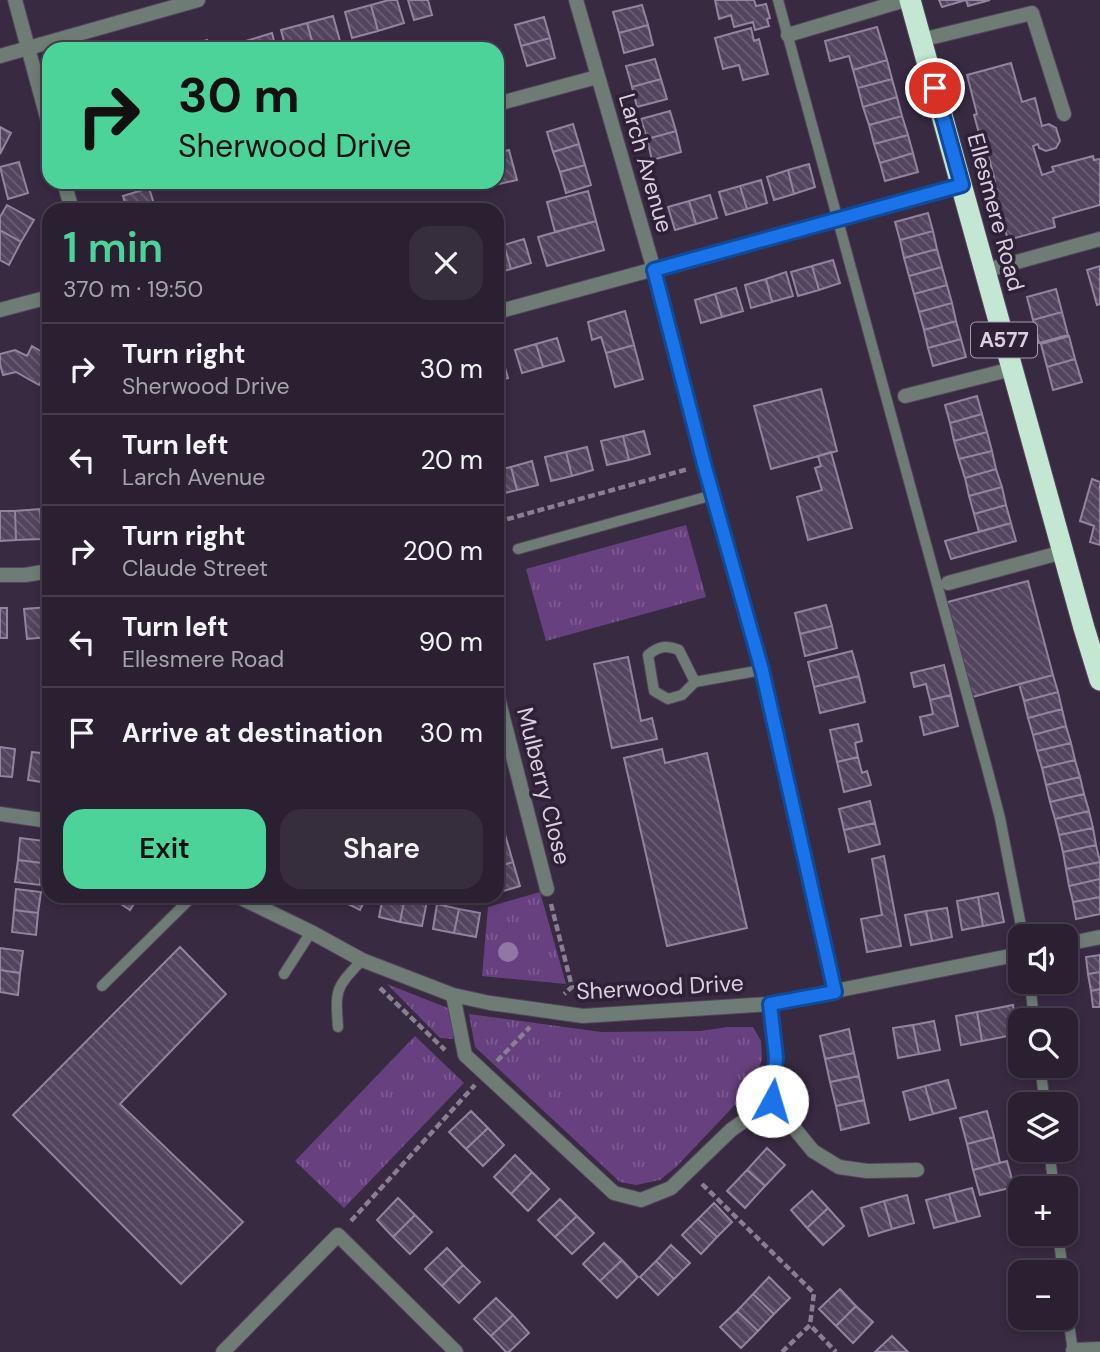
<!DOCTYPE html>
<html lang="en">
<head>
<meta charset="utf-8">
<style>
  body { margin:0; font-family:"DM Sans",sans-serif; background:#362d3d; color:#f1f3f6; height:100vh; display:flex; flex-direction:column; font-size:26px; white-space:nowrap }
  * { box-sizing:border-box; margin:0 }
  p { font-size:23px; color:#a5a3ab }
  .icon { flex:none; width:38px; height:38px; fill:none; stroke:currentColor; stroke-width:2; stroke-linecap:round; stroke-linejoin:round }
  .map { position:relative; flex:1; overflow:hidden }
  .details { position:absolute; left:42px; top:203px; width:462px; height:700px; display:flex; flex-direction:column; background:#2a2031; border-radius:21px; box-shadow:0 4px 10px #0003,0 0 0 2px #463e4d }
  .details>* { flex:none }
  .banner { position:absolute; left:42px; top:42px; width:462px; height:147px; border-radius:21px; box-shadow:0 4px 10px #0003,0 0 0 2px #463e4d; background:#4cd39a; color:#111; overflow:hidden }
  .buttons { position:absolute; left:1008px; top:924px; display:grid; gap:14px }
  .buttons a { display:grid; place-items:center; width:70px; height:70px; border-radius:14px; background:#2a2031; box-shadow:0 4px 10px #0003,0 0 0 2px #463e4d; font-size:35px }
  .pin { position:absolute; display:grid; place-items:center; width:60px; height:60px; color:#fff; margin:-30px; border:4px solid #fff; border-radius:50%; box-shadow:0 2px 7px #0007 }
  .me { position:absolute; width:77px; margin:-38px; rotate:6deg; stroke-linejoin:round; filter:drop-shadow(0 0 5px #0008) }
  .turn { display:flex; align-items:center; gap:24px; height:147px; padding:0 21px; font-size:32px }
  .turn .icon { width:91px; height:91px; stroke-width:2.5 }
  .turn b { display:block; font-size:49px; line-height:60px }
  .round { display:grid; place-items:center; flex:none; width:74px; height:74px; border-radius:21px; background:#362d3d }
  .headline { display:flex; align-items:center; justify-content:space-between; height:119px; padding:0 21px }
  h1 { font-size:42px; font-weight:600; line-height:52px; color:#4cd39a }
  .primary-button { display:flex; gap:14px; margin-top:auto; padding:14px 21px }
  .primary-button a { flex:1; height:80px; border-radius:21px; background:#4cd39a; color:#111; font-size:28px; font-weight:600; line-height:80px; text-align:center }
  .primary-button a+a { background:#362d3d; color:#f1f3f6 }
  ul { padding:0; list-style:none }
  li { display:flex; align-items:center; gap:21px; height:91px; padding:0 21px; border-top:2px solid #463e4d }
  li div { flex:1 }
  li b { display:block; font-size:26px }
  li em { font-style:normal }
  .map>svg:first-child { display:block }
  .grass { fill:url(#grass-tufts) }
  .building { fill:url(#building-back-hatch); stroke:#93839f; stroke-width:2 }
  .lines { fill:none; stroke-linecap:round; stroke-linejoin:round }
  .lane-casing { stroke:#52455a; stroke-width:12 }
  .street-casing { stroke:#52455a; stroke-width:16 }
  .highway-casing { stroke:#52455a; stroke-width:23 }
  .path { stroke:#8a7f92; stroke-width:4.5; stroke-dasharray:7 3.5; stroke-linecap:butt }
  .lane { stroke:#6e7c75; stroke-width:10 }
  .street { stroke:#6e7c75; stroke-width:14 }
  .highway { stroke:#c3e7d3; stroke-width:21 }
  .tree { fill:#9178a2 }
  .route-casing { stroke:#114b97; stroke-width:18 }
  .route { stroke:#1a73e8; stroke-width:12 }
  .labels { text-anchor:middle; stroke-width:7; stroke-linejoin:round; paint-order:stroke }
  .shield { fill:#2e2037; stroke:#a59bad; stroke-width:2 }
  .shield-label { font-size:21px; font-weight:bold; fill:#d8d0df }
  .street-label { font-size:23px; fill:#d8d0df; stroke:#2e2037 }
</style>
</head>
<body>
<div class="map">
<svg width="1100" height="1352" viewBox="0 0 1100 1352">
  <defs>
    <pattern id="grass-tufts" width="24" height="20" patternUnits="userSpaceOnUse" patternTransform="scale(1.75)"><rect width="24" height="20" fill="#67417f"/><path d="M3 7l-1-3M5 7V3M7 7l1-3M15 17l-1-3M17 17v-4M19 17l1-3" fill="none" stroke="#7c5b91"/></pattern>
    <pattern id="building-back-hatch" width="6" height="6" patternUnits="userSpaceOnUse" patternTransform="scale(1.75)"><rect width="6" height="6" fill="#53445e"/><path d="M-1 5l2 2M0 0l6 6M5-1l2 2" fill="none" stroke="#6b5e75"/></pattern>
  </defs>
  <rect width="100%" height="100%" fill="#382a41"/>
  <path class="grass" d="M686 525 706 597 546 641 526 569Z
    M540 892 566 984 482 976 488 907Z
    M387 984 453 1010V1039L440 1038Z
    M469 1014 601 1032 700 1031 728 1027H753L761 1041 762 1058 758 1074 749 1090 676 1167 660 1180 636 1185 620 1182 475 1047Z
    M415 1036 464 1083 344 1208 295 1161Z"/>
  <path class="building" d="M389 0H397L404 23 378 31 371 5Z
    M408 0H428L432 15 414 20Z
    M715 0H754L756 6 766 4 770 18 767 19 769 26 755 30 753 22 734 27 731 15 719 19Z
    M939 0H990L968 6 966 0 942 7Z
    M371 5 378 31 352 38 345 12Z
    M642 5 648 25 619 33 613 12Z
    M333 16 340 41 314 48 307 23Z
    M544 17 550 38 521 46 515 25Z
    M307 23 314 48 286 49 281 30Z
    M648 25 653 45 624 53 619 33Z
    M877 27 887 60 853 70 849 56 830 61 825 41Z
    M751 28 754 41 759 39 768 74 743 80 739 65 723 69 715 38Z
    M272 33 276 49H248L246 41Z
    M550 38 555 58 527 66 521 46Z
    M207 40 209 49H181V48Z
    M246 41 248 49H220V48Z
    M655 59 661 79 632 87 626 66Z
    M887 60 892 79 858 88 853 70Z
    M1011 63 1022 102 1035 98 1042 126 1049 124 1056 128 1060 141 1056 148 1046 151 1039 148 1038 144 1033 146 1042 175 1054 171 1052 167 1093 156 1094 160 1100 159V205L1053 218 1055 227 1008 240 992 182 995 181 989 158 986 159 974 115 977 114 967 75Z
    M661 79 667 99 637 107 632 87Z
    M892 79 897 97 863 107 858 88Z
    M897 97 902 116 869 125 863 107Z
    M670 111 676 131 647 139 641 119Z
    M902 116 908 135 874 144 869 125Z
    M573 124 579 144 553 152 547 132Z
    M0 127 11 133 0 154Z
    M676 131 681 152 652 160 647 139Z
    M908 135 913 153 880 163 874 144Z
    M579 144 585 165 560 172 553 152Z
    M509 150 517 180 473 190 471 182H497V153Z
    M913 153 918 172 885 181 880 163Z
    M19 162 28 193 8 199 0 167Z
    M809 164 815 187 794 194 788 170Z
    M585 165 591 185 566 193 560 172Z
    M788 170 794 194 774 200 767 177Z
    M761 180 767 203 747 209 740 186Z
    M740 186 747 209 726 215 719 192Z
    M149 188 155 207 144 210H127L123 196Z
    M588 191 596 221 555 232 547 202Z
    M710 195 717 218 696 224 689 201Z
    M689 201 696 224 675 230 668 207Z
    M7 205 34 220 21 242 0 230V217Z
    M928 213 933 231 900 240 895 222Z
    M596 221 604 250 547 266 538 237Z
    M0 230 21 242 9 265 0 260Z
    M933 231 937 249 904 258 900 240Z
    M524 239 531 263 511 269 504 245Z
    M504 245 511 269 497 273V247Z
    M937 249 942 267 909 276 904 258Z
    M833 260 840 283 819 290 812 266Z
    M812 266 819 290 798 296 791 272Z
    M1100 266V304L1097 305 1087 270Z
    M942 267 947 285 914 294 909 276Z
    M786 272 793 296 772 302 766 279Z
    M766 279 772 302 751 308 745 285Z
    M947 285 952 303 919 312 914 294Z
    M736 288 743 311 722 317 715 294Z
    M1056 289 1062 312 1033 320 1027 297Z
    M715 294 722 317 701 323 695 300Z
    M952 303 956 321 924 330 919 312Z
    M625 311 634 345 606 353 601 337 592 340 588 322Z
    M1062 312 1068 335 1039 343 1033 320Z
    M956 321 961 339 928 348 924 330Z
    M1069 336 1075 359 1047 367 1041 344Z
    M557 338 564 361 543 367 536 344Z
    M961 339 966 357 933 366 928 348Z
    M536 344 543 367 522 373 515 350Z
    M634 345 643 379 615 387 606 353Z
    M32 346 49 356V368L39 385 16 372 3 375 0 364V354L15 350 27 356Z
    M501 354 508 378 497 381V356Z
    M1075 359 1082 382 1053 390 1047 367Z
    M821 389 837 451 771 469 754 406Z
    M977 396 982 414 950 423 945 405Z
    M982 414 987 432 954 441 950 423Z
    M644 431 650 454 629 460 623 436Z
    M987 432 992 451 959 459 954 441Z
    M623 436 629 460 607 465 601 441Z
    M587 447 593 470 572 476 566 452Z
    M992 451 996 469 965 478 959 459Z
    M566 452 572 476 551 481 545 457Z
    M831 452 852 528 808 540 797 497 822 490 815 468 821 466 818 456Z
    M532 461 538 485 517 490 511 467Z
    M511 467 517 490 497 495V470Z
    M996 469 1002 487 969 496 965 478Z
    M1092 479 1100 482V545L1090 542 1094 526 1080 521Z
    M1002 487 1006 505 974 514 969 496Z
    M1006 505 1011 523 979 532 974 514Z
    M40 509 42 539 16 540 15 511Z
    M0 511H15L16 540 0 541Z
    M1011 523 1016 541 951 559 945 541Z
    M1028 581 1053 675 969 698 944 603Z
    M826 605 832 626 800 634 795 613Z
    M48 607 49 637 27 639 24 609Z
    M0 608H7V638H0Z
    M832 626 837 648 805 656 800 634Z
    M852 651 859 676 814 687 808 662Z
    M628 657 641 721 652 718 657 739 612 748 594 664Z
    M944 665 951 695 930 700 926 684 914 687 911 673Z
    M1053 675 1058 692 1024 701 1019 684Z
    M859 676 865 702 820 713 814 687Z
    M1058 692 1062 709 1028 718 1024 701Z
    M951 695 958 726 924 735 920 717 933 714 930 700Z
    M1062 709 1066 726 1033 735 1028 718Z
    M858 724 862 741 855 743 858 757 837 762 830 730Z
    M1066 726 1071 743 1037 751 1033 735Z
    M1071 743 1075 760 1042 768 1037 751Z
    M0 747 15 749 12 777 0 776Z
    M662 749 665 763 707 753 747 928 667 946 624 758Z
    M32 752 49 754 48 783 28 780Z
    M858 757 862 773 867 771 871 785 844 792 837 762Z
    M1075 760 1080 777 1046 785 1042 768Z
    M1080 777 1084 794 1050 802 1046 785Z
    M1084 794 1089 811 1055 819 1050 802Z
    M870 801 875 823 844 830 839 809Z
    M1089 811 1093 828 1059 835 1055 819Z
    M499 814 506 838 497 841V815Z
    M875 823 880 844 849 852 844 830Z
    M1093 828 1096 845 1063 852 1059 835Z
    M20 838 45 841 42 863 18 860Z
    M506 838 513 862 497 867V841Z
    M1096 845 1100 862 1066 869 1063 852Z
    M884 856 901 946 867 952 861 919 882 915 872 859Z
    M18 860 42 863 40 885 15 882Z
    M513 862 520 886 497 893V867Z
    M1100 862V879L1069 886 1066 869Z
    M1100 879V897L1073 902 1069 886Z
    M16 889 41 892 38 913 14 910Z
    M998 893 1004 922 983 926 978 897Z
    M113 896H139L130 910 112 898Z
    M339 896H367L360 910 338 899Z
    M383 896 405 897 400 922 379 917Z
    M405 897 427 901 422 926 400 922Z
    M978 897 983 926 962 930 957 901Z
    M1100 897V914L1076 919 1073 902Z
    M437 904 459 909 454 933 433 929Z
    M947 908 952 937 932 941 926 911Z
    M459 909 480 913 476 937 454 933Z
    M14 910 38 913 36 935 12 932Z
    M926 911 932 941 911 945 905 915Z
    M180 947 226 994 120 1104 243 1222 181 1284 13 1115Z
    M0 948 23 951 20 973 0 970Z
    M1100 955V972L1088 974 1086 957Z
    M0 970 20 973 18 995 0 992Z
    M1100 972V989L1091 991 1088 974Z
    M1100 989V1007H1093L1091 991Z
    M1013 1005 1018 1034 982 1041 977 1012Z
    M977 1012 982 1041 961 1045 956 1016Z
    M934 1021 940 1050 919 1054 913 1025Z
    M913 1025 919 1054 898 1058 893 1028Z
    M849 1029 854 1053 825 1059 820 1036Z
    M854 1053 859 1076 830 1082 825 1059Z
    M859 1076 864 1100 836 1106 830 1082Z
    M948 1080 956 1108 933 1114 925 1086Z
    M925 1086 933 1114 910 1120 903 1092Z
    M864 1100 869 1123 841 1130 836 1106Z
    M471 1111 488 1128 466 1149 449 1132Z
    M987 1111 994 1137 967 1144 960 1118Z
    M488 1128 504 1145 483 1166 466 1149Z
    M994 1137 1000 1163 973 1170 967 1144Z
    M767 1148 785 1165 765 1186 747 1170Z
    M515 1155 532 1172 511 1194 494 1177Z
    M1007 1161 1014 1187 980 1195 973 1170Z
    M747 1170 765 1186 745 1208 727 1191Z
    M532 1172 549 1189 528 1211 511 1194Z
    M972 1188 980 1216 957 1222 949 1194Z
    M812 1191 828 1208 807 1228 791 1210Z
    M949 1194 957 1222 934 1228 926 1200Z
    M907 1195 914 1223 892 1229 884 1201Z
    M398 1198 415 1215 393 1237 377 1220Z
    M560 1199 577 1216 555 1237 538 1220Z
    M884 1201 892 1229 869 1236 861 1208Z
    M714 1203 732 1222 717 1237 698 1219Z
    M828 1208 844 1226 823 1245 807 1228Z
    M415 1215 432 1232 410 1254 393 1237Z
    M577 1216 594 1233 572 1254 555 1237Z
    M698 1219 717 1237 701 1254 682 1235Z
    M604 1243 622 1260 600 1281 583 1264Z
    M671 1245 690 1263 674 1279 656 1261Z
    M447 1248 463 1265 442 1286 425 1269Z
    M622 1260 638 1277 617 1298 600 1281Z
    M656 1261 674 1279 658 1295 640 1277Z
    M463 1265 480 1282 459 1303 442 1286Z
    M769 1277 790 1298 774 1314 753 1294Z
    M840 1289 856 1306 836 1326 819 1309Z
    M753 1294 774 1314 758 1331 737 1311Z
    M496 1298 513 1315 491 1336 474 1319Z
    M856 1306 873 1322 853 1343 836 1326Z
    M737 1311 758 1331 741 1348 720 1327Z
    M513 1315 529 1333 509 1352H506L491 1336Z
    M892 1336 908 1352H875Z"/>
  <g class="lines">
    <defs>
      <path id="lane" d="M778 0 987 768 1000 818 1023 936
        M518 549 713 495
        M695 682 679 650C666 645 659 646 648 655L654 691 668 699 682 695 695 682 762 670
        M284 974 311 932
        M1030 982 1034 1020
        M102 986 193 896
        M338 1027C335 988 336 988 362 960
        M1040 1066 1045 1104
        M1049 1150 1054 1188
        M1058 1234 1063 1272
        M1066 1302 1073 1352"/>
      <path id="street" d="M15 0 49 125
        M576 0 654 270 704 464 762 670 835 992
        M788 35 905 0
        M921 40 1032 13 1064 114
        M0 56 198 0
        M497 104 597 77
        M64 182 72 210
        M984 271 1100 239
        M0 310 49 297
        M497 312 962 185
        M905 396 1012 369
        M0 575H25L49 571
        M948 583 1063 552
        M497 694 547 889
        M0 814 49 821
        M237 896 311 932 362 960 453 995 490 1003 583 1016 770 1004 1020 954
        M1066 944 1100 937
        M453 995 465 1055 614 1193 641 1200 671 1188 731 1130 772 1101 776 1057 770 1004
        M772 1101 813 1151 839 1167 867 1171 917 1170
        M1073 1350 1100 1349
        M223 1352 338 1235 456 1352"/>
      <path id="highway" d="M910 0 1084 628 1100 680"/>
    </defs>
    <use href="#lane" class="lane-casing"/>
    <use href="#street" class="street-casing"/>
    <use href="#highway" class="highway-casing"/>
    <path class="path" d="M497 522 688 469
      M551 904 572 987 564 994
      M380 988 445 1050
      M497 1061 530 1027
      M702 1184 814 1293 810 1325
      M351 1221 475 1085
      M782 1352 810 1325 836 1352"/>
    <use href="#lane" class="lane"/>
    <use href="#street" class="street"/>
    <use href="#highway" class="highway"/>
  </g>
  <circle class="tree" cx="508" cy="952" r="10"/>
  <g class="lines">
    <defs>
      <path id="route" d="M772 1101 776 1057 770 1004 835 992 762 670 704 464 654 270 962 185 935 88"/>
    </defs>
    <use href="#route" class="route-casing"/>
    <use href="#route" class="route"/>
  </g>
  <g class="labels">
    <rect class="shield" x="971" y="322.5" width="66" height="35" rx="5"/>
    <g class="shield-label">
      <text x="1004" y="347">A577</text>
    </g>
    <g class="street-label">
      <text transform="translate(646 163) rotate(74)" y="8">Larch Avenue</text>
      <text transform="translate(996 212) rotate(75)" y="8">Ellesmere Road</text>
      <text transform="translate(544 786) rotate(76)" y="8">Mulberry Close</text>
      <text transform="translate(660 987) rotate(-3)" y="8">Sherwood Drive</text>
    </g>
  </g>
</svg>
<div class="buttons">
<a><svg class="icon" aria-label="sound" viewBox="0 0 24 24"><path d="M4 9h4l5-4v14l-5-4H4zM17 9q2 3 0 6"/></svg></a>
<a><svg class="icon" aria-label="search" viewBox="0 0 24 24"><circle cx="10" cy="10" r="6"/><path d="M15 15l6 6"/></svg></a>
<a><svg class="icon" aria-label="layers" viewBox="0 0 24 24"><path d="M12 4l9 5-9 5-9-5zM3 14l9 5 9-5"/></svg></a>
<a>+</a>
<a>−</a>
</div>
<div class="pin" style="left:935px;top:88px;background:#d93025"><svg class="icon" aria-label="arrive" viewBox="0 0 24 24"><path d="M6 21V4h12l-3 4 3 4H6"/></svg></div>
<svg class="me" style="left:772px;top:1101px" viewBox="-20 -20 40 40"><circle r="19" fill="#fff"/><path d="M0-13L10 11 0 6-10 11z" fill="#1a73e8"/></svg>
<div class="banner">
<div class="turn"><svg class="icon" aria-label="right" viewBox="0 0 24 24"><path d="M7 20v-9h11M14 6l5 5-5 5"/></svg><div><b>30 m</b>Sherwood Drive</div></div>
</div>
<section class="details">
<div class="headline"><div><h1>1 min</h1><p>370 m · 19:50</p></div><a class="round"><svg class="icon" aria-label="close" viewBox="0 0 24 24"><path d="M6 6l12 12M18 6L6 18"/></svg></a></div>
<ul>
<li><svg class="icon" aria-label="right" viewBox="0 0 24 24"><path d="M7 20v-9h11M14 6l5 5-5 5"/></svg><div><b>Turn right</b><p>Sherwood Drive</p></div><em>30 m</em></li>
<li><svg class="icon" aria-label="left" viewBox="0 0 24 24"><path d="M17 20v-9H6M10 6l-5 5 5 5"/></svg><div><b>Turn left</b><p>Larch Avenue</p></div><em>20 m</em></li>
<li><svg class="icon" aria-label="right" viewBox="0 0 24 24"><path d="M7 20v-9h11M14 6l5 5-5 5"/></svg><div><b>Turn right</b><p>Claude Street</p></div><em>200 m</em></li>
<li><svg class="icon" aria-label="left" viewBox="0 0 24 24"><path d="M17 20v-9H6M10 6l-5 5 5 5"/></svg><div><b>Turn left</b><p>Ellesmere Road</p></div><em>90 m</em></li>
<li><svg class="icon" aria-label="arrive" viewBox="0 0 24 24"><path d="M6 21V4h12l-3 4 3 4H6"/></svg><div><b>Arrive at destination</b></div><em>30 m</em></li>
</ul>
<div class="primary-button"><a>Exit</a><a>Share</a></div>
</section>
</div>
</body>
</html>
